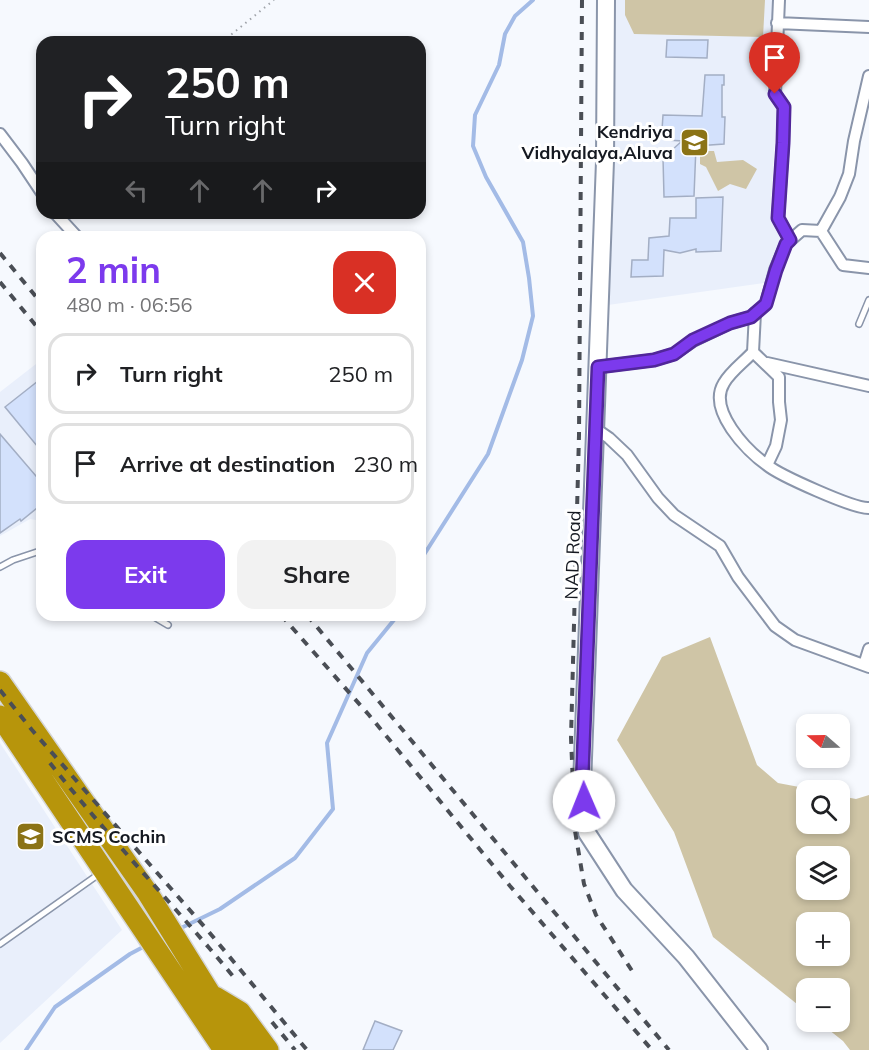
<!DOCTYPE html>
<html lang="en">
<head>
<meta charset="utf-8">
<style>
  body { margin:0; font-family:Mulish,sans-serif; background:#f2f2f2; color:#202124; height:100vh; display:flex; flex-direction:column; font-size:22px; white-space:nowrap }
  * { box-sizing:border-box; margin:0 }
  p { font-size:20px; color:#757577 }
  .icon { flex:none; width:33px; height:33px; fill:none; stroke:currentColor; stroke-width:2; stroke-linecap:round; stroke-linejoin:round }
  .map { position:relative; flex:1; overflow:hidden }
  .details { position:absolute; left:36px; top:231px; width:390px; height:390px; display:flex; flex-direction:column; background:#fff; border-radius:18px; box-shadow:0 3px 9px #0003 }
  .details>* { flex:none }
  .hud { position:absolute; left:36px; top:36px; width:390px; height:183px; border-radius:18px; box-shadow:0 3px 9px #0003; background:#202124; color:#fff; overflow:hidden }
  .needle { width:39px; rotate:290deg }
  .buttons { position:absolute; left:796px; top:714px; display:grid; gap:12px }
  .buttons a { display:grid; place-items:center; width:54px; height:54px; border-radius:12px; background:#fff; box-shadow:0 3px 9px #0003; font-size:30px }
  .pin { position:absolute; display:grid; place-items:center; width:51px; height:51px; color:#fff; margin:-62px -26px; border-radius:50% 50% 50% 0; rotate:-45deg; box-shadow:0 0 6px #0007 }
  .pin .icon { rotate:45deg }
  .me { position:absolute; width:66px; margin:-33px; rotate:359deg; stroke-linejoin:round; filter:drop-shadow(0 0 4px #0008) }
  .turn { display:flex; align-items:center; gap:21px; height:126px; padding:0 30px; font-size:27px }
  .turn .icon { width:78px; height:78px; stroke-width:2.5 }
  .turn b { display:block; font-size:42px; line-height:51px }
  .lanes { display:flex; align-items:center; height:57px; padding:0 30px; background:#0003; justify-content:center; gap:30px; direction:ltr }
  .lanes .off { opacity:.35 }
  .round { display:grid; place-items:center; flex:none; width:63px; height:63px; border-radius:18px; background:#f2f2f2 }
  .overview { display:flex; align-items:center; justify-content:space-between; height:102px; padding:0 30px }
  h1 { font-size:36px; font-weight:700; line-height:45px; color:#7c3aed }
  .action { display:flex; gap:12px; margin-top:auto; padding:12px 30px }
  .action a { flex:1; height:69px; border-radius:18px; background:#7c3aed; color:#fff; font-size:24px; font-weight:700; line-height:69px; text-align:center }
  .action a+a { background:#f2f2f2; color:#202124 }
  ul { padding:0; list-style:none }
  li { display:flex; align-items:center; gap:18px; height:81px; margin:0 12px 9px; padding:0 18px; border:3px solid #e0e0e0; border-radius:18px }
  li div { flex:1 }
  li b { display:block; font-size:22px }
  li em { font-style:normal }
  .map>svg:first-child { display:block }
  .built { fill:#e9effb }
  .green { fill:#cfc5a6; fill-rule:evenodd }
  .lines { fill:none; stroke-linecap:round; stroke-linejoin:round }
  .stream { stroke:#a3bbe6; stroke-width:4 }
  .building { fill:#d3e1fc; stroke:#a3aec4; stroke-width:1.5 }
  .lane-casing { stroke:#8a95aa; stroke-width:8 }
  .street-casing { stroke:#8a95aa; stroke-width:14 }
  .secondary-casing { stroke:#8a95aa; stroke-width:20 }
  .highway-casing { stroke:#d5d6d7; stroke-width:24 }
  .path { stroke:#a0a4aa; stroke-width:2; stroke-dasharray:1.5 4.5; stroke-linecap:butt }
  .lane { stroke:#fff; stroke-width:5 }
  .street { stroke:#fff; stroke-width:10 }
  .secondary { stroke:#fff; stroke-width:16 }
  .highway { stroke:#b7950b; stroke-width:21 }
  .rail { stroke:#4a4e55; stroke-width:4; stroke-dasharray:8 8; stroke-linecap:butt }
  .route-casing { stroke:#51269a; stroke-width:15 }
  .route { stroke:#7c3aed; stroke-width:10 }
  .labels { text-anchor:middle; stroke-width:6; stroke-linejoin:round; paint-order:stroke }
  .poi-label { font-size:18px; font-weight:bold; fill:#151921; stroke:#fff; text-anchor:end }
  .street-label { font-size:18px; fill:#151921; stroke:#fff }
</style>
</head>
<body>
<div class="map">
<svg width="869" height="1050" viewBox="0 0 869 1050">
  <rect width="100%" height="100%" fill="#f6f9fe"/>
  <path class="built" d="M615 0H773L767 89 777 109 770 217 781 240 764 283 608 305Z
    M36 364 42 372V521L30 519 0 536V392Z
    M0 743 122 930 0 1043Z"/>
  <path class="green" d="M625 0H765L763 37 634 34 625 15Z
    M700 151H714L717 162 743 160 757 169 746 189 730 184 718 191 706 167 700 164Z
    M710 637 757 765 778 783 815 790H807V824H840V796L856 799 869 795V1050H850L843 1041 819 1022H840V988H807V1012L713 937 674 832 617 740 662 657ZM807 856H840V890H807ZM807 922H840V956H807Z"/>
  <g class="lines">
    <path class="stream" d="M420 561 488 454 522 360 533 316 529 278 523 242 486 177 473 146 475 115 499 65 505 34 515 16 533 0
      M179 929 220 909 295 858 333 809 327 743 367 653 398 615
      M26 1050 55 1007 130 954 145 946"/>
  </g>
  <path class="building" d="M667 40H708L707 58 666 57Z
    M705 75H724V85H722V117H725L724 144 696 146 694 196 664 197 663 158 682 141 667 140 668 130H662L663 115 702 116Z
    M723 197 721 251 696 252V249L680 253 664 250 663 276 631 277 632 260H648L649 238 669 236 670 218H696V198Z
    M38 381 42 386V452L5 407Z
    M0 434 42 483V504L21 521 20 519 0 533Z
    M375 1021 402 1031 393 1050H363Z"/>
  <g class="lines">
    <defs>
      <path id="lane" d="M859 324 869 300
        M0 567 13 560 40 551 42 552
        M151 615 168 625
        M0 944 99 874"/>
      <path id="street" d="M779 0 775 94 784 107 783 143 778 218 790 240
        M777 23 869 27
        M0 134 22 163 42 193
        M55 213 77 237
        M821 231 840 197 849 174 854 141 869 76
        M753 352C744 362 731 371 724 383 707 410 747 451 767 465L776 446 781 420 779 402V377L753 352 755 313
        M767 363 869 386
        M598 367 654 360 674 354 693 341 730 323 751 317 766 304 775 270 786 244 802 230 821 231 843 265 869 268
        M596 429 609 438 627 455 658 498 674 515 720 546 738 577 775 626 795 640 869 667
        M767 465C779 475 854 509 869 508
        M864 665 869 649"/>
      <path id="secondary" d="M606 0 605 161 582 785 587 833 624 890 686 957 759 1050"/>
      <path id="highway" d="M0 682 147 892 245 1050
        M0 716 224 1050
        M215 997 240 1012 268 1050"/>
    </defs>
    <use href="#lane" class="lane-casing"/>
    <use href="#street" class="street-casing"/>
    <use href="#secondary" class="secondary-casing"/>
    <use href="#highway" class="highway-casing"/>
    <path class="path" d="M222 42 274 0"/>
    <use href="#lane" class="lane"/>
    <use href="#street" class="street"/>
    <use href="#secondary" class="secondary"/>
    <use href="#highway" class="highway"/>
    <path class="rail" d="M582 0 579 435 571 738 575 831 584 884 596 915 636 977
      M0 253 42 304
      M0 282 42 333
      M281 615 369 715 510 886 652 1050
      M307 615 669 1050
      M0 690 32 730 209 932 307 1050
      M50 763C109 838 176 907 237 981
      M272 1022 295 1050"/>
  </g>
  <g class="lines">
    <defs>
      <path id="route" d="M584 801 582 785 598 367 654 360 674 354 693 340 730 323 751 317 766 304 776 270 786 244 790 240 778 218 783 143 784 107 775 94"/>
    </defs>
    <use href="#route" class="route-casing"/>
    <use href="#route" class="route"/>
  </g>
  <defs>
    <symbol id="school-square" viewBox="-11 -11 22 22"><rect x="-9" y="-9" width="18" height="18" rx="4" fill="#8b7316" stroke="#fff"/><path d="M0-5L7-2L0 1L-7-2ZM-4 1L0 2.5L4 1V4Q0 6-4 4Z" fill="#fff"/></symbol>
    <symbol id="university-square" viewBox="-11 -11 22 22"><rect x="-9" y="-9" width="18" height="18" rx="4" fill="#8b7316" stroke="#fff"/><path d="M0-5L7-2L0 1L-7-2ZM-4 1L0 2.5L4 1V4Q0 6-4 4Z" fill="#fff"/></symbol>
  </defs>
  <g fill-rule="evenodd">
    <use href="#school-square" x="678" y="126" width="33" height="33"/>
    <use href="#university-square" x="14" y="820" width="33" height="33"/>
  </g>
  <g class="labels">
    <g class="poi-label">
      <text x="673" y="138">Kendriya<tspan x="673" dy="21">Vidhyalaya,Aluva</tspan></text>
      <text x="52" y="843" text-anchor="start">SCMS Cochin</text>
    </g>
    <g class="street-label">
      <text transform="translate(573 555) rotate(-88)" y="6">NAD Road</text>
    </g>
  </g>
</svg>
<div class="buttons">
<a><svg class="needle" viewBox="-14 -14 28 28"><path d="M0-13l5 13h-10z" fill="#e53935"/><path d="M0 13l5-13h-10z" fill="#757577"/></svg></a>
<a><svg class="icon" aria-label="search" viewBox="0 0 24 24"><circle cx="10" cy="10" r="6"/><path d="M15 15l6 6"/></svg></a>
<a><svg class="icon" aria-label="layers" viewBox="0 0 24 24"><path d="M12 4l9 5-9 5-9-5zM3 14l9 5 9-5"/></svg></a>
<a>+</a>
<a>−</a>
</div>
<div class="pin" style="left:775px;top:94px;background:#d93025"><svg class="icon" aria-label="arrive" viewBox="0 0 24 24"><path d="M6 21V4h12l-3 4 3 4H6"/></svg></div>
<svg class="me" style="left:584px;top:801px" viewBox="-20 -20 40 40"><circle r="19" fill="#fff"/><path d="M0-13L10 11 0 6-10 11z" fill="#7c3aed"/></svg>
<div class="hud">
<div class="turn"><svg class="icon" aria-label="right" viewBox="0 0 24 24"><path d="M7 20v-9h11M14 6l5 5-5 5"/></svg><div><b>250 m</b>Turn right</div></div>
<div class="lanes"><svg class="icon off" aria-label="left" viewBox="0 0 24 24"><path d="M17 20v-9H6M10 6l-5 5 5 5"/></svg><svg class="icon off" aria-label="ahead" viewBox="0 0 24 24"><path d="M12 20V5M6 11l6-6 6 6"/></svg><svg class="icon off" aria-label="ahead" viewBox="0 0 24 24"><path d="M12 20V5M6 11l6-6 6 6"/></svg><svg class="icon" aria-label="right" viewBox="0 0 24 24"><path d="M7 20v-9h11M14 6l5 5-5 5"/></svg></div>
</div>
<section class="details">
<div class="overview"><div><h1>2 min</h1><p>480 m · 06:56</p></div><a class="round" style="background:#d93025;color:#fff"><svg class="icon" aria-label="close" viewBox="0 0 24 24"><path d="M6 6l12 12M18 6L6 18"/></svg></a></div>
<ul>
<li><svg class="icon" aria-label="right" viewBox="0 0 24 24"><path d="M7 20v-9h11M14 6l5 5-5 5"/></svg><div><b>Turn right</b></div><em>250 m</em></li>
<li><svg class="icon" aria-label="arrive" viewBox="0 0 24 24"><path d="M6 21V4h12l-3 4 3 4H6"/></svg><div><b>Arrive at destination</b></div><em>230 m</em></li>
</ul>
<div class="action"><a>Exit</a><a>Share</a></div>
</section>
</div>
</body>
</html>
